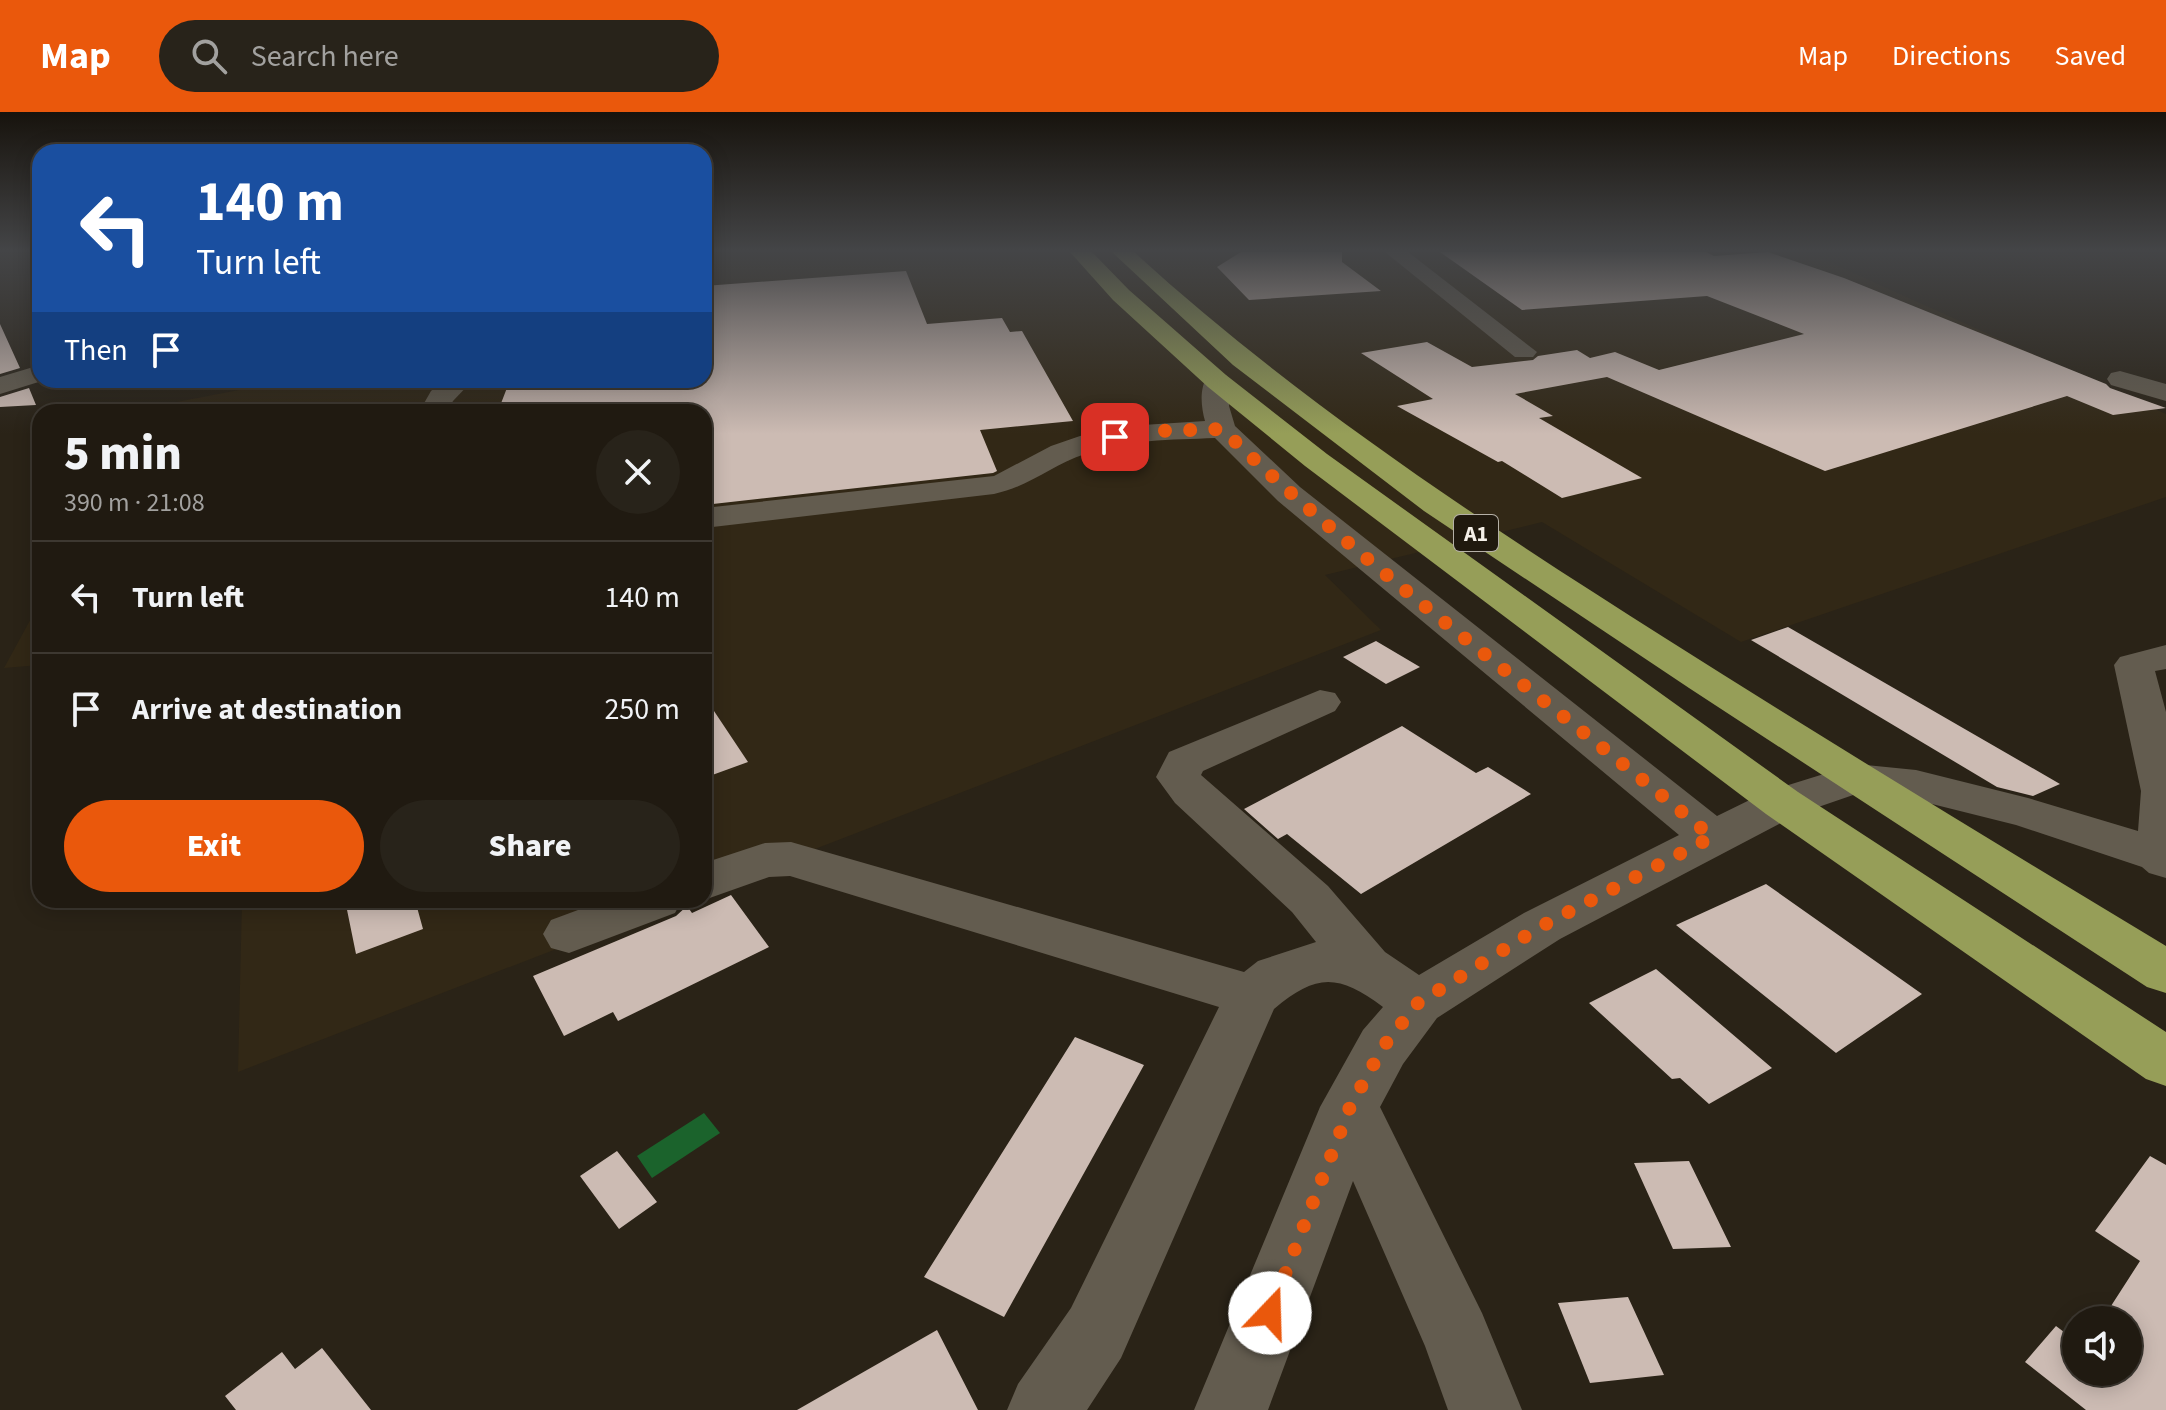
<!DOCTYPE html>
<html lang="en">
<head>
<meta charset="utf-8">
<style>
  body { margin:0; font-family:"Source Sans 3",sans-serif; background:#28231a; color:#f1f3f6; height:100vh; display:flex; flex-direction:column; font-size:30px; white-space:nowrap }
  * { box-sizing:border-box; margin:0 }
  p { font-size:26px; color:#a2a19f }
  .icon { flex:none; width:44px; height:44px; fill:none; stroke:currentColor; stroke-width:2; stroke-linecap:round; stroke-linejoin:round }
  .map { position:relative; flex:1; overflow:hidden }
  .sheet { position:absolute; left:32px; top:292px; width:680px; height:504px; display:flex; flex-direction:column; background:#201a11; border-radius:24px; box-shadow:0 4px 20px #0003,0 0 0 2px #3d3831 }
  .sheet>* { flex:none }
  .banner { position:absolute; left:32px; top:32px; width:680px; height:244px; border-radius:24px; box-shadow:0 4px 20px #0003,0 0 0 2px #3d3831; background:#1a4fa0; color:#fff; overflow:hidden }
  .buttons { position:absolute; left:2062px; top:1194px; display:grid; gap:16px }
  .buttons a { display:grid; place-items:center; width:80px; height:80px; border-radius:50%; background:#201a11; box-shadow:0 4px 20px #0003,0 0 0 2px #3d3831; font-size:40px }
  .pin { position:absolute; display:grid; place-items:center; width:68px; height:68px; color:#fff; margin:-34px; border-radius:16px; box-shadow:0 4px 12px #0006 }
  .me { position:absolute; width:88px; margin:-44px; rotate:21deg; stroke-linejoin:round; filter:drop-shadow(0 0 6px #0008) }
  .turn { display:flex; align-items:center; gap:28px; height:168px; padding:0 32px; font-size:36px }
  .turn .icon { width:104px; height:104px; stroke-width:2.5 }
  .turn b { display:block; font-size:56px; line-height:68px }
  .then { display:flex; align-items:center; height:76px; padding:0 32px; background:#0003; gap:16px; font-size:30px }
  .round { display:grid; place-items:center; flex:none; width:84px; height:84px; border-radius:42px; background:#28231a }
  .headline { display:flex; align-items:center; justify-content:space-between; height:136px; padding:0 32px }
  h1 { font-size:48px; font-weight:800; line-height:60px }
  .primary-button { display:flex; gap:16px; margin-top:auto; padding:16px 32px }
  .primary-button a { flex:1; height:92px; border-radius:48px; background:#ea580c; color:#fff; font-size:32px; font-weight:800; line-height:92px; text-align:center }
  .primary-button a+a { background:#28231a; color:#f1f3f6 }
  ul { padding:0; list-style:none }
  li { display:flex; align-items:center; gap:24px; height:112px; padding:0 32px; border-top:2px solid #3d3831 }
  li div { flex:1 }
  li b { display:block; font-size:30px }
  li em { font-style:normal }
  header { display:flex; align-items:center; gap:48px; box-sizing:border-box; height:112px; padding:0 40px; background:#ea580c; color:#fff }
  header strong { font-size:38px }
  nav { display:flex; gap:44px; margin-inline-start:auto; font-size:28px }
  .search { width:560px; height:72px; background:#28231a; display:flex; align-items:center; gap:20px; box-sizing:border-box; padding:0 28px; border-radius:44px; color:#a2a19f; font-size:30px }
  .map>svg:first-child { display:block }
  .built { fill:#322816 }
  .water { fill:#1b632c }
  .building { fill:#ccbbb3 }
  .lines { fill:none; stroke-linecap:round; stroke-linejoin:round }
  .minor { fill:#635c4f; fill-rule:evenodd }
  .highway { fill:#969e58; fill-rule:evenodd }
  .route { stroke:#ea580c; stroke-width:14; stroke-dasharray:0 25.2 }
  .labels { text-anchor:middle; stroke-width:8; stroke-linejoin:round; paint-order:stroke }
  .shield { fill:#20190e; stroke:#b5b0a7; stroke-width:2 }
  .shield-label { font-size:22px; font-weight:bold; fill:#f5f0e8 }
</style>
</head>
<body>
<header>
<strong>Map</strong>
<div class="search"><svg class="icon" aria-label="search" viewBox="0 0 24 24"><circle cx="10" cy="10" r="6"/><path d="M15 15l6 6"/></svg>Search here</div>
<nav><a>Map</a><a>Directions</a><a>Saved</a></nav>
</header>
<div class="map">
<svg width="2166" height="1298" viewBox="0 0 2166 1298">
  <rect width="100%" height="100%" fill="#2a2317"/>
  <path class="built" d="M704 140H1807L2166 302V385L1741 530 1542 410 1325 463 1381 518 704 780V300H143L145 296 292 268H704Z
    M40 490V553L4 556Z
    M242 788H683L238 960Z"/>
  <path class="water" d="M704 1001 720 1021 652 1066 637 1044Z"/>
  <path class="building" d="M1241 140H1342V150L1381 179 1249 188 1217 155Z
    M1440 140H1706L1714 144 1768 140 1844 166 2106 272 2110 276 2166 296 2113 303 2067 284 1825 359 1607 265 1515 282 1553 304 1539 306 1642 366 1562 386 1502 349 1498 350 1397 294 1433 287 1361 241 1427 230 1472 255 1533 248 1538 244 1577 238 1590 246 1615 240 1659 258 1804 222 1707 184 1522 198Z
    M906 159 927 212 1002 206 1010 220 1022 219 1073 309 980 318 997 359 993 361 704 393V300H513L516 293 500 294 510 268H704V174Z
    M0 212 20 256 0 262Z
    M29 276 36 293 0 295V285Z
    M1788 515 2060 672 2033 684 1997 675 1751 528Z
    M1376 529 1420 555 1386 572 1343 545Z
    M704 584 748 650 704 666Z
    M1402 614 1476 661 1488 655 1531 682 1361 782 1287 722 1278 727 1244 697Z
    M1766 772 1922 882 1836 941 1676 813Z
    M731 783 769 835 618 909 613 900 564 924 533 864 676 804 687 794 692 801Z
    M345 788H415L423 817 356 842Z
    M1656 857 1772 956 1709 992 1680 966 1672 967 1589 891Z
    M1075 925 1144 953 1004 1205 924 1165Z
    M617 1039 657 1090 619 1117 580 1064Z
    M2150 1044 2166 1053V1298H2086L2025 1250 2056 1214 2076 1229V1260H2128V1208H2102L2140 1149 2095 1119Z
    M1689 1049 1731 1135 1673 1137 1634 1051Z
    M1628 1185 1664 1263 1590 1271 1558 1191Z
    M937 1218 978 1298H797Z
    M322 1236 371 1298H236L225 1284 282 1240 295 1257Z"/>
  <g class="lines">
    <path class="minor" d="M1385 140H1408L1537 240 1533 245H1515Z
      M40 253V268H45L0 282V265Z
      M2120 259 2166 272V289L2111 273 2107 267 2111 261Z
      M1217 261 1226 263 1230 269 1229 294 1235 314 1300 375 1717 704 1766 680 1856 652 1916 658 2028 686 2138 719 2141 679 2114 553 2120 545 2166 533V557L2155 559 2166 600V766L2149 761 2142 755 2016 713 1916 688 1859 681 1798 702 1560 827 1437 906 1403 952 1380 995 1482 1201 1522 1298H1448L1425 1234 1353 1069 1268 1298H1194L1320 995 1363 918 1383 895C1338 862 1317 861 1274 897L1121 1246 1087 1298H1007L1018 1272 1071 1196 1219 895 790 764 769 765 704 788V751L765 731 791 730 1244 860 1258 849 1316 830 1292 800 1175 691 1156 665 1169 640 1320 578 1335 581 1341 590 1335 599 1203 659 1201 663 1328 774 1385 840 1419 863 1524 801 1679 723 1278 389 1215 326C1171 328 1126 327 1085 342 1051 353 1031 374 994 382L704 416V396L994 364 1051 334 1080 324 1127 314 1205 309C1201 295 1199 276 1208 263Z
      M444 268H473L453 289 447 300H419L431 279Z
      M605 788H682L675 801 569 841 551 836 543 822 551 808Z"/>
    <path class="highway" d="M1070 140H1092L1129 178 1226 263 1327 342 1798 680 2166 920V974L2146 967 1766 702 1305 354 1208 275 1113 188Z
      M1112 140H1134C1297 289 1479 408 1665 526 1831 631 1998 733 2166 834V881L2147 875 1689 576 1424 399 1233 253Z"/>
  </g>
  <linearGradient id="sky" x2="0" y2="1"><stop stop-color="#17130d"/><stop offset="0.43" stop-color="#444547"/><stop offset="1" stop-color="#444547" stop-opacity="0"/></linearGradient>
  <rect width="2166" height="322" fill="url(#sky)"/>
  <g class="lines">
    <path class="route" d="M1115 325 1159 319 1222 317C1375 465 1549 588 1712 725L1542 814 1418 891 1383 935 1350 995 1270 1201"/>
  </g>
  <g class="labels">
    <rect class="shield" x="1454" y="403" width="44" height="36" rx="6"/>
    <g class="shield-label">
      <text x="1476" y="429">A1</text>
    </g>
  </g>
</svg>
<div class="buttons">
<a><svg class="icon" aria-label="sound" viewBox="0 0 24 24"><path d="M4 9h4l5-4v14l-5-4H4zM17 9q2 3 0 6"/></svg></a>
</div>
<div class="pin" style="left:1115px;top:325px;background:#d93025"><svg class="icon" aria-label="arrive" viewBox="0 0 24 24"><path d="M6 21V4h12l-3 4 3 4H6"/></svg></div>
<svg class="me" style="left:1270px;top:1201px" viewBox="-20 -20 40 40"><circle r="19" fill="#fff"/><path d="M0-13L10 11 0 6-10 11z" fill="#ea580c"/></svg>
<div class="banner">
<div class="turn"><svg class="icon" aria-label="left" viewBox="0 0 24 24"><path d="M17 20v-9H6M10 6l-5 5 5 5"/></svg><div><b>140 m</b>Turn left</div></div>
<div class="then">Then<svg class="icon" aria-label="arrive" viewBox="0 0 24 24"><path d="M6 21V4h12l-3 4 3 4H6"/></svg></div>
</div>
<section class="sheet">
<div class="headline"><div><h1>5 min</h1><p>390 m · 21:08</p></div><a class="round"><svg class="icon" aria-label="close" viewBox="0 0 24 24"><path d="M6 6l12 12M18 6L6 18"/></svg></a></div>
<ul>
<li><svg class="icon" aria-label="left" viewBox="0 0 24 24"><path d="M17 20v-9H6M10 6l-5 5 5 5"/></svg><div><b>Turn left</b></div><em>140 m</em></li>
<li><svg class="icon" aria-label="arrive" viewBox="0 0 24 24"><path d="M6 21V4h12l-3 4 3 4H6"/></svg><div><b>Arrive at destination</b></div><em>250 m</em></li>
</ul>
<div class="primary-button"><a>Exit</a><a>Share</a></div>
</section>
</div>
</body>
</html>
